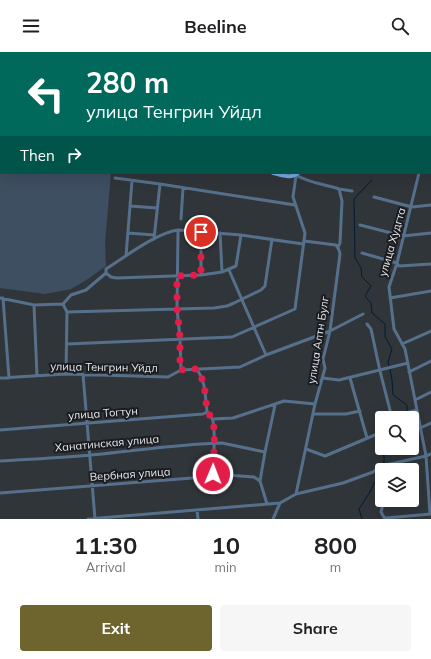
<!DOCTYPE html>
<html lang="en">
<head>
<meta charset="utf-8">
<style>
  body { margin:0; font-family:Mulish,sans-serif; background:#f6f6f6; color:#202124; height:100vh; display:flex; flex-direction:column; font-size:15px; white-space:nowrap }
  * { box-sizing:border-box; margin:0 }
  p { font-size:13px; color:#757577 }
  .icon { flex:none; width:22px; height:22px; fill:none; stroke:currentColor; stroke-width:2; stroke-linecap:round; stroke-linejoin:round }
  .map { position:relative; height:467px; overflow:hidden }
  .drawer { display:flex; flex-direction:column; background:#fff; flex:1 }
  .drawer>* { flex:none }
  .guide { position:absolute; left:0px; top:0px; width:431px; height:122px; box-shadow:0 4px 16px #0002; background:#00695c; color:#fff; overflow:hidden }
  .fabs { position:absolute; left:375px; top:359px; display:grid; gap:8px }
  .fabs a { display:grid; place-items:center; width:44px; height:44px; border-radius:4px; background:#fff; box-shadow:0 4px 16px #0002; font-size:20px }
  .pin { position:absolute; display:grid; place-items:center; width:34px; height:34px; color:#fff; margin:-17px; border:2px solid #fff; border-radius:50%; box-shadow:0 1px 4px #0007 }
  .me { position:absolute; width:44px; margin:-22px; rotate:1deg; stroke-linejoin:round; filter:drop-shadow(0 0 3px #0008) }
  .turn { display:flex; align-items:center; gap:14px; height:84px; padding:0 20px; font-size:18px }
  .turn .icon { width:52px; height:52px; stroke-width:2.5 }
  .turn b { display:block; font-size:28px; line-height:34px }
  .then { display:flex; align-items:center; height:38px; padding:0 20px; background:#0003; gap:8px; font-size:15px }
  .eta { display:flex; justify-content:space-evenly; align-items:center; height:68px; text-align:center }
  .eta b { font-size:24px; font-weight:700; line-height:28px }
  .cta { display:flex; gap:8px; margin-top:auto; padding:8px 20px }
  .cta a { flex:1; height:46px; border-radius:4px; background:#6d652d; color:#fff; font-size:16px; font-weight:700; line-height:46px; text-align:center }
  .cta a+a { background:#f6f6f6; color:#202124 }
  header { display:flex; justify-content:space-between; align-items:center; height:52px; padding:0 20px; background:#fff; font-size:18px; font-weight:700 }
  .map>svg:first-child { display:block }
  .green { fill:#3e4f61 }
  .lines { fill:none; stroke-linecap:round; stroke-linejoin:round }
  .stream { stroke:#021a34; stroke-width:1 }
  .minor { stroke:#56708c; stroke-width:3 }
  .major { stroke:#74a9e3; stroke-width:4 }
  .route { stroke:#e11d48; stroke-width:7; stroke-dasharray:0 12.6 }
  .labels { text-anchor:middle; stroke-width:4; stroke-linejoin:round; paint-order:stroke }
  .street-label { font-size:11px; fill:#e7eaee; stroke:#1a1c1f }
</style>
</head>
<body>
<header><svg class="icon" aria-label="menu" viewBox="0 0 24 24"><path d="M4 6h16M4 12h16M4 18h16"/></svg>Beeline<svg class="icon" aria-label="search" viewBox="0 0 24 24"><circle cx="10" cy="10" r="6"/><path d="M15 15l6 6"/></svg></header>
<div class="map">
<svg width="431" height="467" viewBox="0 0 431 467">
  <rect width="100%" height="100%" fill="#30353a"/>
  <path class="green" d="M0 92 1 121H111L105 191 106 214 88 227 71 237 45 242 0 236Z"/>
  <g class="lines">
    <path class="stream" d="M357 0 358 1
      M372 128 354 147 355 206 361 216 362 225 371 234 365 244 371 251 372 261 385 272V285L392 297 388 310 389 314
      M390 317 392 328 393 343 407 353V359
      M406 366 407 364
      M384 412V396
      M362 467 359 457 370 440 382 415"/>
    <path class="minor" d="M130 0 134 1
      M235 0 238 1
      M425 0 427 1
      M88 1V0
      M188 1V0
      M301 1V0
      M430 3 431 4
      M430 77H431
      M419 121 397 211 389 235 394 277 405 297 426 404 430 462
      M115 126 160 132 295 153
      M339 137 352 139
      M374 145 412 155 431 153
      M130 154 157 156
      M181 167 183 136
      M360 173 403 184 431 181
      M178 178 177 257 180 286 181 318
      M128 181 154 183
      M220 181 222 220
      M154 187 160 132
      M362 201 397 211 399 214 431 212
      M126 204 132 129
      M229 218 266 303
      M106 221 111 225 117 226 201 223 222 220 236 214 241 183
      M201 223V180
      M0 246 34 253 63 252
      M3 246 9 326
      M390 246 431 239
      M63 252 71 243 86 238 106 221V217C125 205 156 181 178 178L241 183 303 192
      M63 252 67 260 66 322
      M34 253 37 324
      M67 260 214 256 227 254 234 251 261 238 265 234 272 187
      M367 272 371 277 380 319 392 366
      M67 292 232 285 295 257 305 181 293 145 296 123C309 131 324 132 339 137L342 149 340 191 338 195
      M402 292 431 279
      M197 317C206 331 205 343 207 359 208 362 212 365 213 369 216 387 213 404 213 422
      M409 320 431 309
      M83 322 95 467
      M0 326 66 322 168 325 181 318 240 315 266 303 330 279 363 262
      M323 326 339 328 408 311
      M350 326 367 386
      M415 348 431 340
      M314 362H346L360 359
      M392 365 417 358
      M213 367 233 366 284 349 315 352
      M420 376 431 371
      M0 378 203 362 207 360
      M306 397 325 404 382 380
      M0 409C30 407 61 406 91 403 135 399 178 392 222 391L265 400
      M396 418 399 410
      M0 441 205 425 213 422 254 425 260 429
      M296 442 315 352 325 316 323 307 330 279 340 202 339 198 336 193 304 189
      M384 448 381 460 385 467
      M267 452 260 429 265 400 275 353
      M197 458 198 467
      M386 466 431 462
      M88 467 280 451
      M273 467 280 451 296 442 343 431 373 420 381 414 426 404 431 402"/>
    <path class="major" d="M410 1V0
      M0 70H1
      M273 121C281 123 291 127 298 121"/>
  </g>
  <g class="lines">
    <path class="route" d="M201 180V223L177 224V256L180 286V318L197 317C206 331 205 343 207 359 208 362 212 365 213 369 216 387 213 404 213 422"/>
  </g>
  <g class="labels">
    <g class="street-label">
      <text transform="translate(392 190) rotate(-74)" y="4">улица Худгта</text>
      <text transform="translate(318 288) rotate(-81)" y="4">улица Алтн Булг</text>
      <text transform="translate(104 315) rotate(1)" y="4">улица Тенгрин Уйдл</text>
      <text transform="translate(103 361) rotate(-4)" y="4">улица Тогтун</text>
      <text transform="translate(107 391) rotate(-5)" y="4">Ханатинская улица</text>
      <text transform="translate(130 422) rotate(-4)" y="4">Вербная улица</text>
    </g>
  </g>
</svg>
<div class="fabs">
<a><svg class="icon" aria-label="search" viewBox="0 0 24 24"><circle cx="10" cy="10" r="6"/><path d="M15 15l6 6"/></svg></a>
<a><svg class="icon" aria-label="layers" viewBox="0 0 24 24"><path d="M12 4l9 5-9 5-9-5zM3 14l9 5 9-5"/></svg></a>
</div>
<div class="pin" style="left:201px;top:180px;background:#d93025"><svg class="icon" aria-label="arrive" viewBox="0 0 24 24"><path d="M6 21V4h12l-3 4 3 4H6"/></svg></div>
<svg class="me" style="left:213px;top:422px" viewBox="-20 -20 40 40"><circle r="17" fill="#e11d48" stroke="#fff" stroke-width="3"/><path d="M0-11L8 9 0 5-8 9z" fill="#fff"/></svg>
<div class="guide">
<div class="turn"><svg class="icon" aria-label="left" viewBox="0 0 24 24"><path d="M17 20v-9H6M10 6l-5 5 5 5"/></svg><div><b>280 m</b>улица Тенгрин Уйдл</div></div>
<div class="then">Then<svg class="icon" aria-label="right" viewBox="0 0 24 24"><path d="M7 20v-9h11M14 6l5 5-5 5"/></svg></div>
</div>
</div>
<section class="drawer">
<div class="eta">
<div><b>11:30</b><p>Arrival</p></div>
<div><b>10</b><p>min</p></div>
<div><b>800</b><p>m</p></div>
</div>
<div class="cta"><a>Exit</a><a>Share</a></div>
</section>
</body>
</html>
